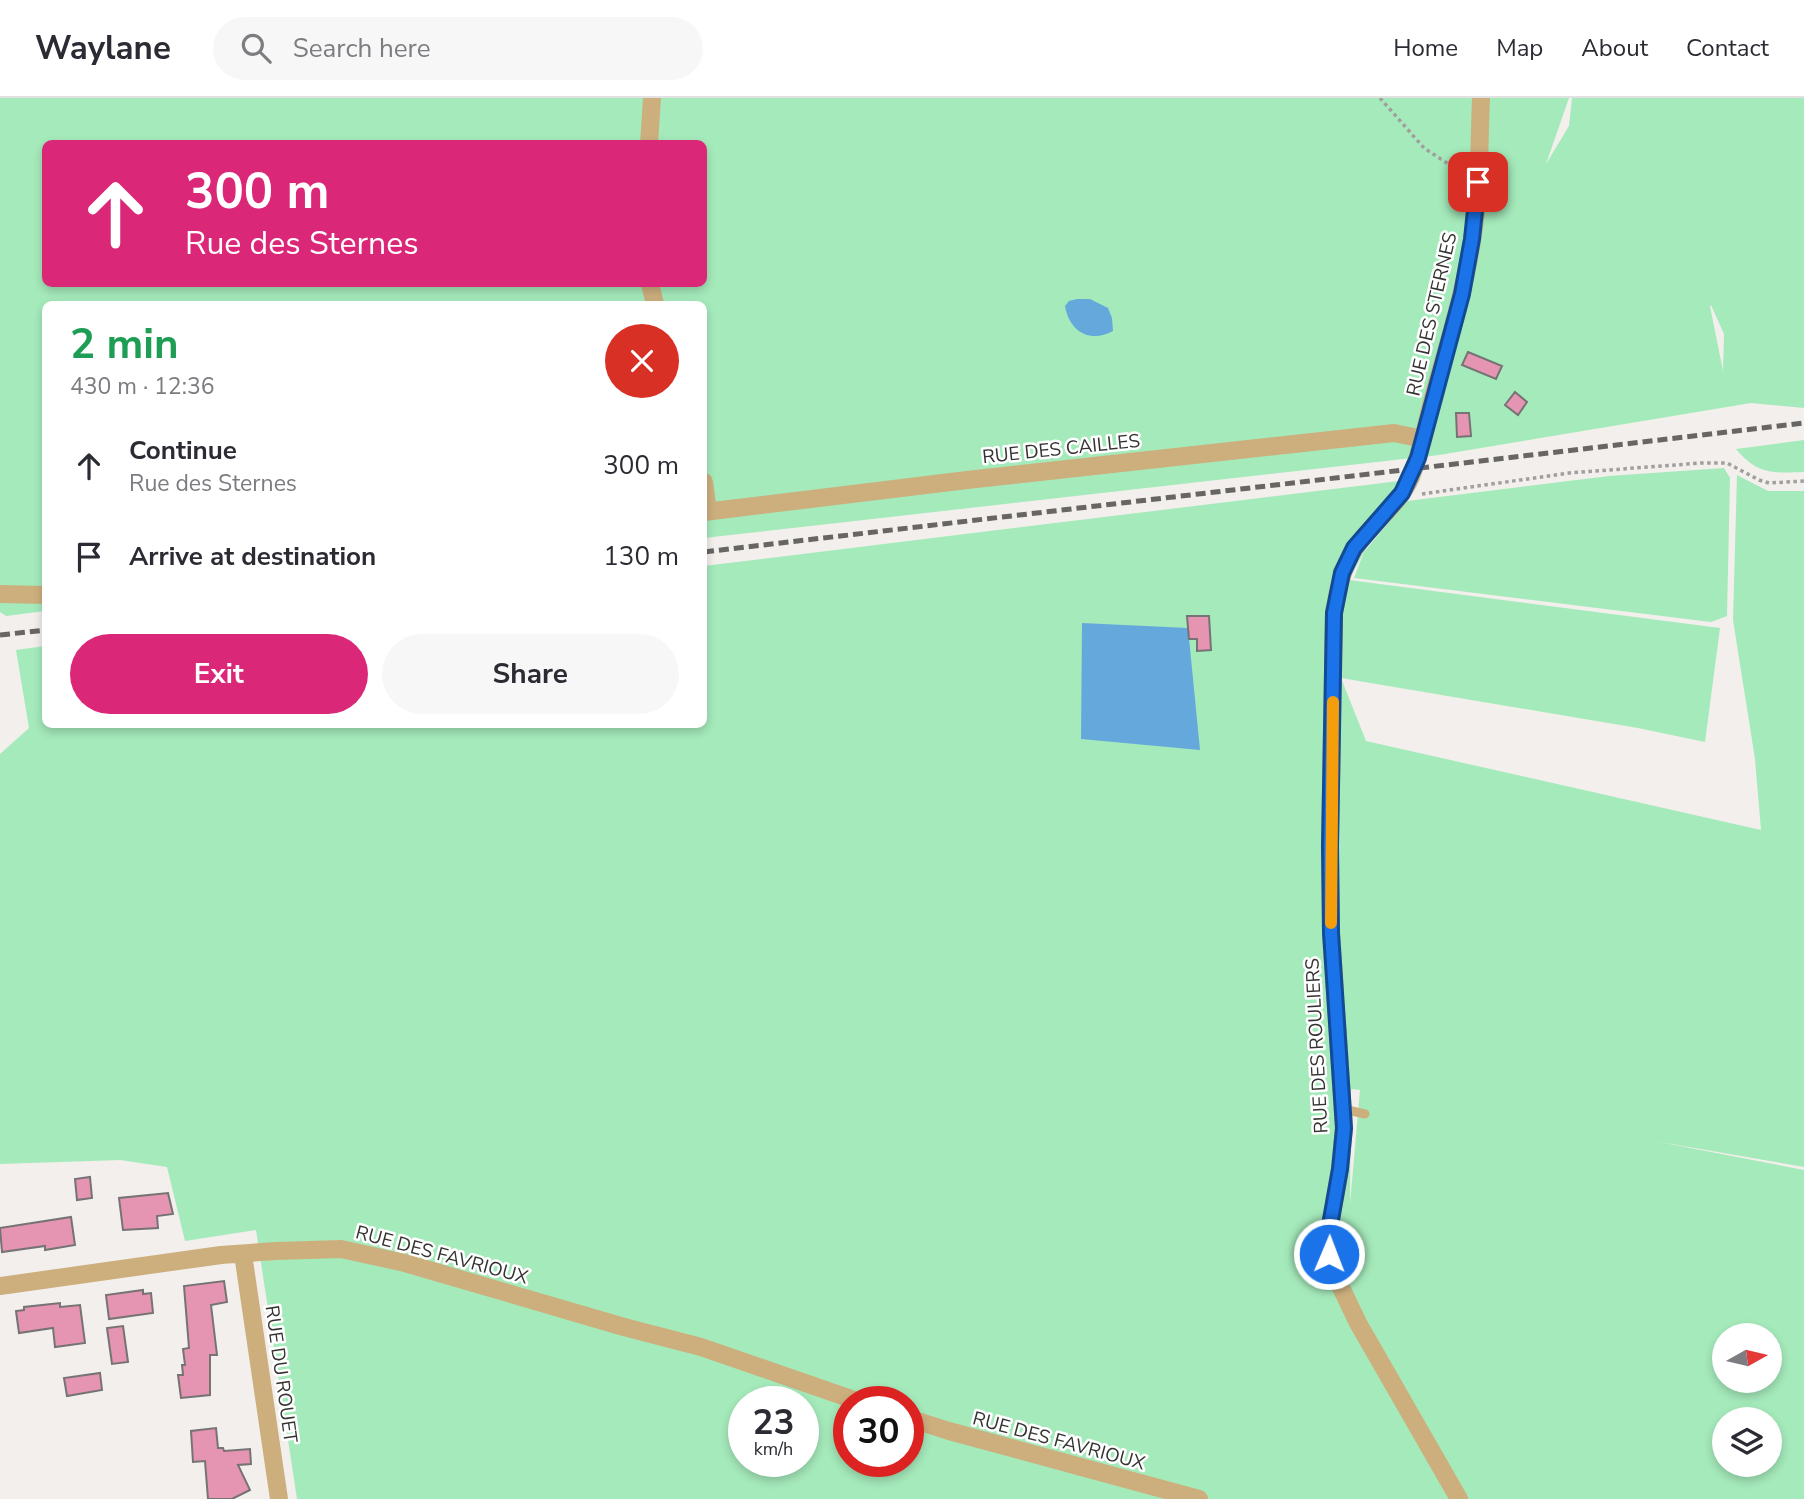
<!DOCTYPE html>
<html lang="en">
<head>
<meta charset="utf-8">
<style>
  body { margin:0; font-family:"Nunito Sans",sans-serif; background:#f7f7f7; color:#2b2b33; height:100vh; display:flex; flex-direction:column; font-size:26px; white-space:nowrap }
  * { box-sizing:border-box; margin:0 }
  p { font-size:23px; color:#7c7c81 }
  .icon { flex:none; width:38px; height:38px; fill:none; stroke:currentColor; stroke-width:2; stroke-linecap:round; stroke-linejoin:round }
  .map { position:relative; flex:1; overflow:hidden }
  .details { position:absolute; left:42px; top:203px; width:665px; height:427px; display:flex; flex-direction:column; background:#fff; border-radius:10px; box-shadow:0 4px 10px #0003 }
  .details>* { flex:none }
  .hud { position:absolute; left:42px; top:42px; width:665px; height:147px; border-radius:10px; box-shadow:0 4px 10px #0003; background:#db2777; color:#fff; overflow:hidden }
  .needle { width:46px; rotate:82deg }
  .fabs { position:absolute; left:1712px; top:1225px; display:grid; gap:14px }
  .fabs a { display:grid; place-items:center; width:70px; height:70px; border-radius:50%; background:#fff; box-shadow:0 4px 10px #0003; font-size:35px }
  .speed { position:absolute; left:728px; top:1288px; display:flex; gap:14px; font-size:35px; font-weight:700; text-align:center }
  .speed>* { display:grid; place-content:center; width:91px; height:91px; border-radius:50%; background:#fff; box-shadow:0 4px 10px #0003; line-height:1 }
  .speed small { font-size:18px; font-weight:400 }
  .speed .limit { border:10px solid #d22; background:#fff; color:#111 }
  .pin { position:absolute; display:grid; place-items:center; width:60px; height:60px; color:#fff; margin:-30px; border-radius:14px; box-shadow:0 4px 10px #0006 }
  .me { position:absolute; width:77px; margin:-38px; rotate:1deg; stroke-linejoin:round; filter:drop-shadow(0 0 5px #0008) }
  .turn { display:flex; align-items:center; gap:24px; height:147px; padding:0 28px; font-size:32px }
  .turn .icon { width:91px; height:91px; stroke-width:2.5 }
  .turn b { display:block; font-size:49px; line-height:60px }
  .round { display:grid; place-items:center; flex:none; width:74px; height:74px; border-radius:37px; background:#f7f7f7 }
  .headline { display:flex; align-items:center; justify-content:space-between; height:119px; padding:0 28px }
  h1 { font-size:42px; font-weight:700; line-height:52px; color:#1e9e55 }
  .action { display:flex; gap:14px; margin-top:auto; padding:14px 28px }
  .action a { flex:1; height:80px; border-radius:42px; background:#db2777; color:#fff; font-size:28px; font-weight:700; line-height:80px; text-align:center }
  .action a+a { background:#f7f7f7; color:#2b2b33 }
  ul { padding:0; list-style:none }
  li { display:flex; align-items:center; gap:21px; height:91px; padding:0 28px }
  li div { flex:1 }
  li b { display:block; font-size:26px }
  li em { font-style:normal }
  header { display:flex; align-items:center; gap:42px; box-sizing:border-box; height:98px; padding:0 35px; background:#fff; border-bottom:2px solid #e1e1e2 }
  header strong { font-size:33px }
  nav { display:flex; gap:38px; margin-inline-start:auto; font-size:24px }
  .search { width:490px; height:63px; background:#f7f7f7; display:flex; align-items:center; gap:18px; box-sizing:border-box; padding:0 24px; border-radius:38px; color:#7c7c81; font-size:26px }
  .map>svg:first-child { display:block }
  .green { fill:#a5eabb; fill-rule:evenodd }
  .water { fill:#65a9dc }
  .building { fill:#e594b1; stroke:#767374; stroke-width:2 }
  .lines { fill:none; stroke-linecap:round; stroke-linejoin:round }
  .path { stroke:#a19f9d; stroke-width:3.5; stroke-dasharray:3.5 3.5; stroke-linecap:butt }
  .service { stroke:#cdaf7e; stroke-width:9 }
  .minor { stroke:#cdaf7e; stroke-width:18 }
  .rail { stroke:#676664; stroke-width:5; stroke-dasharray:10 5; stroke-linecap:butt }
  .route-casing { stroke:#114b97; stroke-width:18 }
  .route { stroke:#1a73e8; stroke-width:12 }
  .slow { stroke:#f59e0b; stroke-width:12 }
  .labels { text-anchor:middle; stroke-width:5; stroke-linejoin:round; paint-order:stroke }
  .street-label { font-size:19px; fill:#343332; stroke:#fff }
</style>
</head>
<body>
<header>
<strong>Waylane</strong>
<div class="search"><svg class="icon" aria-label="search" viewBox="0 0 24 24"><circle cx="10" cy="10" r="6"/><path d="M15 15l6 6"/></svg>Search here</div>
<nav><a>Home</a><a>Map</a><a>About</a><a>Contact</a></nav>
</header>
<div class="map">
<svg width="1804" height="1401" viewBox="0 0 1804 1401">
  <rect width="100%" height="100%" fill="#f2efec"/>
  <path class="green" d="M0 0H1569L1546 66 1569 28 1572 0H1804V310L1751 305 1439 357 704 440V206H46L45 513 6 518 0 514ZM46 46H704V186H46ZM1711 207 1724 236 1723 273 1710 208Z
    M1804 342V374C1773 375 1758 377 1736 351Z
    M1724 370 1730 380 1727 518 1711 524 1354 480 1364 454 1349 482 1720 530 1705 644 1638 630 1341 580 1366 643 1761 732 1755 661 1733 522 1737 377 1768 393H1804V1069L1654 1043 1804 1072V1401H297L256 1132 185 1143 167 1069 120 1062 0 1066V656L29 630 16 552 45 548 46 626H704V468L1399 383 1364 454 1407 403 1609 378ZM1351 991 1360 992 1350 1106ZM1724 1237H1769V1283H1724ZM744 1304H803V1363H744ZM849 1304H908V1363H849ZM1724 1321H1769V1367H1724Z"/>
  <path class="water" d="M1077 201H1090L1108 210 1112 220 1113 233C1090 246 1069 233 1065 208L1069 203Z
    M1082 525 1188 530 1200 652 1081 641Z"/>
  <path class="building" d="M1468 254 1502 268 1496 281 1462 267Z
    M1515 294 1527 304 1518 317 1505 307Z
    M1456 315H1469L1471 338 1457 339Z
    M1187 518H1209L1211 552 1197 553V541H1189Z
    M90 1079 92 1100 77 1102 75 1081Z
    M168 1095 173 1116 157 1118 158 1130 123 1132 119 1100Z
    M71 1119 75 1147 45 1152V1148L2 1154 0 1130Z
    M224 1183 227 1204 211 1207 217 1257H210V1297L181 1300 178 1277H183L182 1267H185L183 1251 189 1250 184 1188Z
    M143 1192V1196L151 1195 153 1215 109 1221 106 1197Z
    M60 1205V1209L80 1207 85 1245 55 1249 53 1230 19 1235 16 1213 24 1212V1209Z
    M123 1228 128 1264 112 1266 107 1230Z
    M100 1275 102 1292 67 1298 64 1280Z
    M216 1330 218 1350H223L224 1353 250 1351 251 1366 238 1367 250 1392 232 1401H208L205 1363 193 1364 191 1333Z"/>
  <g class="lines">
    <path class="path" d="M1380 0 1424 50 1456 71 1460 78
      M1422 396 1569 375 1701 365H1727L1759 382 1769 385 1804 383"/>
    <path class="service" d="M1343 1011 1365 1016"/>
    <path class="minor" d="M649 46 652 0
      M650 186 655 206
      M704 384 708 413
      M704 414 967 382 1394 335 1423 341
      M0 496 46 497
      M243 1156 279 1401
      M0 1188 221 1157 276 1153 341 1151 405 1165 624 1229 701 1249 860 1304
      M908 1320 949 1333 1199 1401
      M1459 1401 1358 1225 1336 1179 1329 1156V1133L1340 1071 1344 1030 1331 835 1330 748 1334 515C1338 492 1342 469 1355 450 1372 425 1399 407 1411 379 1422 351 1427 321 1435 292 1449 243 1464 194 1472 143 1480 96 1479 48 1481 0"/>
    <path class="rail" d="M704 454 1804 325
      M0 537 46 532"/>
  </g>
  <g class="lines">
    <defs>
      <path id="route" d="M1329 1156V1133L1340 1071 1344 1030 1331 835 1330 748 1334 515 1342 475 1354 450 1402 395 1418 360 1462 196 1472 141 1478 84"/>
    </defs>
    <use href="#route" class="route-casing"/>
    <use href="#route" class="route"/>
    <path class="slow" d="M1331 825 1333 604"/>
  </g>
  <g class="labels">
    <g class="street-label">
      <text transform="translate(1431 216) rotate(-77)" y="7">RUE DES STERNES</text>
      <text transform="translate(1061 350) rotate(-6)" y="7">RUE DES CAILLES</text>
      <text transform="translate(1316 948) rotate(-93)" y="7">RUE DES ROULIERS</text>
      <text transform="translate(442 1156) rotate(15)" y="7">RUE DES FAVRIOUX</text>
      <text transform="translate(282 1276) rotate(82)" y="7">RUE DU ROUET</text>
      <text transform="translate(1059 1342) rotate(15)" y="7">RUE DES FAVRIOUX</text>
    </g>
  </g>
</svg>
<div class="fabs">
<a><svg class="needle" viewBox="-14 -14 28 28"><path d="M0-13l5 13h-10z" fill="#e53935"/><path d="M0 13l5-13h-10z" fill="#7c7c81"/></svg></a>
<a><svg class="icon" aria-label="layers" viewBox="0 0 24 24"><path d="M12 4l9 5-9 5-9-5zM3 14l9 5 9-5"/></svg></a>
</div>
<div class="speed"><div>23<small>km/h</small></div><div class="limit">30</div></div>
<div class="pin" style="left:1478px;top:84px;background:#d93025"><svg class="icon" aria-label="arrive" viewBox="0 0 24 24"><path d="M6 21V4h12l-3 4 3 4H6"/></svg></div>
<svg class="me" style="left:1329px;top:1156px" viewBox="-20 -20 40 40"><circle r="17" fill="#1a73e8" stroke="#fff" stroke-width="3"/><path d="M0-11L8 9 0 5-8 9z" fill="#fff"/></svg>
<div class="hud">
<div class="turn"><svg class="icon" aria-label="ahead" viewBox="0 0 24 24"><path d="M12 20V5M6 11l6-6 6 6"/></svg><div><b>300 m</b>Rue des Sternes</div></div>
</div>
<section class="details">
<div class="headline"><div><h1>2 min</h1><p>430 m · 12:36</p></div><a class="round" style="background:#d93025;color:#fff"><svg class="icon" aria-label="close" viewBox="0 0 24 24"><path d="M6 6l12 12M18 6L6 18"/></svg></a></div>
<ul>
<li><svg class="icon" aria-label="ahead" viewBox="0 0 24 24"><path d="M12 20V5M6 11l6-6 6 6"/></svg><div><b>Continue</b><p>Rue des Sternes</p></div><em>300 m</em></li>
<li><svg class="icon" aria-label="arrive" viewBox="0 0 24 24"><path d="M6 21V4h12l-3 4 3 4H6"/></svg><div><b>Arrive at destination</b></div><em>130 m</em></li>
</ul>
<div class="action"><a>Exit</a><a>Share</a></div>
</section>
</div>
</body>
</html>
